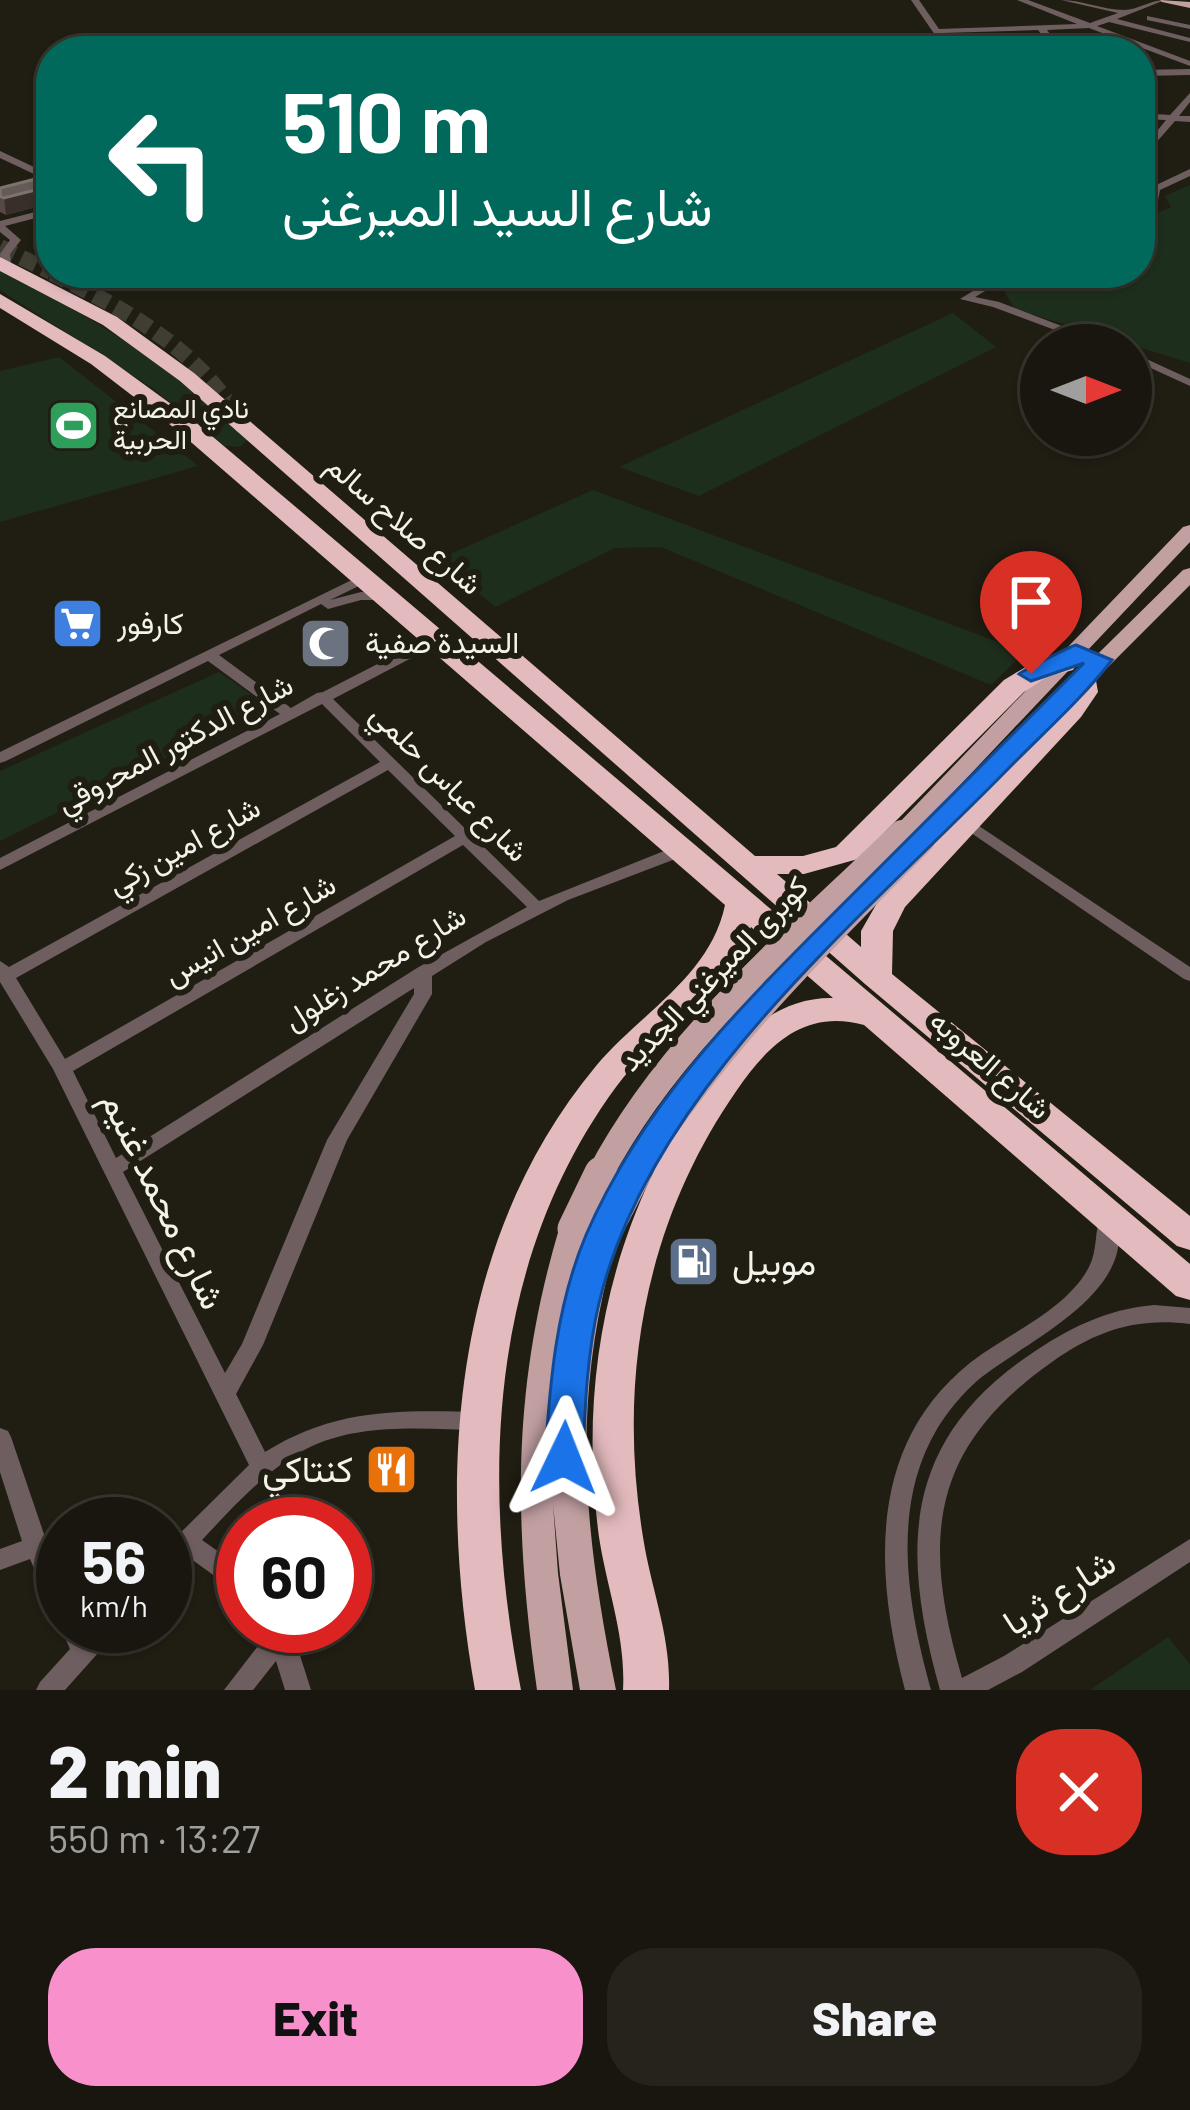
<!DOCTYPE html>
<html lang="en">
<head>
<meta charset="utf-8">
<style>
  body { margin:0; font-family:Barlow,Vazirmatn,sans-serif; background:#25231c; color:#f1f3f6; height:100vh; display:flex; flex-direction:column; font-size:45px; white-space:nowrap }
  * { box-sizing:border-box; margin:0 }
  p { font-size:39px; color:#9f9f9e }
  .icon { flex:none; width:66px; height:66px; fill:none; stroke:currentColor; stroke-width:2; stroke-linecap:round; stroke-linejoin:round }
  .map { position:relative; height:1690px; overflow:hidden }
  .details { display:flex; flex-direction:column; background:#18160e; flex:1 }
  .details>* { flex:none }
  .hud { position:absolute; left:36px; top:36px; width:1119px; height:252px; border-radius:48px; box-shadow:0 3px 9px #0004,0 0 0 3px #36352e; background:#00695c; color:#fff; overflow:hidden }
  .needle { width:78px; rotate:90deg }
  .tools { position:absolute; left:1020px; top:324px; display:grid; gap:24px }
  .tools a { display:grid; place-items:center; width:132px; height:132px; border-radius:50%; background:#18160e; box-shadow:0 3px 9px #0004,0 0 0 3px #36352e; font-size:60px }
  .speed { position:absolute; left:36px; top:1497px; display:flex; gap:24px; font-size:60px; font-weight:700; text-align:center }
  .speed>* { display:grid; place-content:center; width:156px; height:156px; border-radius:50%; background:#18160e; box-shadow:0 3px 9px #0004,0 0 0 3px #36352e; line-height:1 }
  .speed small { font-size:30px; font-weight:400 }
  .speed .limit { border:18px solid #d22; background:#fff; color:#111 }
  .pin { position:absolute; display:grid; place-items:center; width:102px; height:102px; color:#fff; margin:-123px -51px; border-radius:50% 50% 50% 0; rotate:-45deg; box-shadow:0 0 12px #0007 }
  .pin .icon { rotate:45deg }
  .me { position:absolute; width:132px; margin:-66px; rotate:2deg; stroke-linejoin:round; filter:drop-shadow(0 0 9px #0008) }
  .turn { display:flex; align-items:center; gap:42px; height:252px; padding:0 48px; font-size:54px }
  .turn .icon { width:156px; height:156px; stroke-width:2.5 }
  .turn b { display:block; font-size:84px; line-height:102px }
  .round { display:grid; place-items:center; flex:none; width:126px; height:126px; border-radius:48px; background:#25231c }
  .head { display:flex; align-items:center; justify-content:space-between; height:204px; padding:0 48px }
  h1 { font-size:72px; font-weight:800; line-height:90px }
  .primary-button { display:flex; gap:24px; margin-top:auto; padding:24px 48px }
  .primary-button a { flex:1; height:138px; border-radius:48px; background:#f890cb; color:#111; font-size:48px; font-weight:800; line-height:138px; text-align:center }
  .primary-button a+a { background:#25231c; color:#f1f3f6 }
  .map>svg:first-child { display:block }
  .green { fill:#1e2e1c }
  .lines { fill:none; stroke-linecap:round; stroke-linejoin:round }
  .secondary-tunnel { stroke:#403e33; stroke-width:16; stroke-dasharray:16 8; stroke-linecap:butt }
  .street { fill:#6f5e60; fill-rule:evenodd }
  .primary { fill:#c2a0a2; fill-rule:evenodd }
  .highway { fill:#e3babd; fill-rule:evenodd }
  .primary-bridge-far1 { stroke:#c2a0a2; stroke-width:26 }
  .primary-bridge { stroke:#c2a0a2; stroke-width:33 }
  .wall { fill:#554845 }
  .shaded-wall { fill:#392f2a }
  .building { fill:#665a57; stroke:#7c726e; stroke-width:3 }
  .route { fill:#1a73e8; stroke:#114b97; stroke-width:3 }
  .labels { text-anchor:middle; stroke-width:12; stroke-linejoin:round; paint-order:stroke }
  .far-poi-label { font-size:27px; fill:#f4f3eb; stroke:#201e13; text-anchor:start }
  .street-label { font-size:30px; fill:#f4f3eb; stroke:#201e13 }
  .poi-label { font-size:30px; fill:#f4f3eb; stroke:#201e13; text-anchor:start }
  .near-street-label { font-size:36px; fill:#f4f3eb; stroke:#201e13 }
  .near-poi-label { font-size:36px; fill:#f4f3eb; stroke:#201e13; text-anchor:start }
</style>
</head>
<body>
<div class="map">
<svg width="1190" height="1690" viewBox="0 0 1190 1690">
  <rect width="100%" height="100%" fill="#201e13"/>
  <path class="green" d="M1190 185V363L1015 309 1005 293 1008 285 1033 273H1140V221L1171 207 1165 196Z
    M0 270C90 316 176 367 247 440L240 447 225 446 152 388 0 290Z
    M953 313 996 347 699 496 619 467Z
    M59 357 191 460 198 466 0 522V371Z
    M593 490 1025 652 991 685 661 547 615 548 495 607 439 559Z
    M219 672 269 707 0 841V771Z
    M1168 1637 1190 1664V1690H1090Z"/>
  <g class="lines">
    <path class="secondary-tunnel" d="M0 247 51 272
      M52 273C129 312 202 350 244 429"/>
    <path class="street" d="M911 0H919L939 29 1077 24 1017 0H1028L1090 23 1118 13 1061 0C1082 0 1103 10 1124 10 1138 10 1150 0 1165 0L1117 19 1190 38V42L1109 22 1097 26 1190 61V66L1089 28 1047 30 1063 51H1055L1038 30 942 33 954 51H946Z
      M1147 16 1190 25V29L1147 20Z
      M1190 69V75L1140 76V70Z
      M1190 93V102L1179 116H1190V122L1175 121 1140 161V152L1166 120 1140 119V113L1170 115Z
      M0 151 51 175V182L0 158Z
      M1190 169V176L1160 190 1157 205 1140 214V207L1149 202 1152 187Z
      M51 208V214L5 226 21 240 10 254 11 267 2 269 0 254 10 240 0 232V221Z
      M1002 273H1015L975 297 999 302 1111 345H1095L993 307 960 299Z
      M1131 352 1190 379V386L1131 359Z
      M364 574 369 575V581L330 600 361 592 393 594V600H361L328 609 321 604 219 655 291 708 317 693 323 692 434 635H444L446 638 444 641 333 699 539 901 679 845H691L693 849 691 853 568 900 486 942 432 976V994L347 1140 263 1345 236 1394 265 1452C335 1408 400 1410 480 1412L488 1415 491 1421 488 1427 480 1430C424 1429 358 1422 306 1449 266 1470 233 1507 202 1540L243 1569V1593L234 1590 187 1556 173 1571 165 1574V1548L249 1465 53 1069 0 982V961L9 967 380 762 322 704 0 870V858L280 714 208 661 6 761 0 763V752ZM388 770 455 836 65 1059 16 978ZM463 845 527 907 417 968 116 1158 73 1071ZM414 988V994L327 1140 242 1344 225 1373 123 1172Z
      M967 818 1190 967V981L1184 979 961 826 959 823Z
      M1108 1212 1115 1214C1142 1292 1025 1341 978 1380 962 1394 948 1411 937 1429 890 1508 908 1607 931 1690H905C873 1568 867 1435 982 1354 1018 1329 1068 1307 1089 1267 1098 1249 1094 1231 1101 1214Z
      M1154 1305 1190 1308V1324C1137 1317 1095 1331 1052 1362 928 1449 922 1541 962 1678L1004 1656 1190 1539V1562L1022 1672 988 1690H940C902 1554 900 1444 1028 1356 1067 1329 1106 1309 1154 1305Z
      M0 1428 8 1431 11 1437 48 1546 63 1579V1617L54 1614 30 1559 0 1570V1549L22 1541 0 1472Z
      M63 1619V1626H84L86 1630 90 1626H118L115 1634 65 1690H36L40 1682 70 1649 60 1626Z
      M270 1626 291 1627 311 1690H285L276 1661 253 1690H224L268 1633Z"/>
    <path class="primary" d="M1160 0 1190 2V8L1162 2Z
      M1190 525V542L910 838H894L890 833 894 828 1183 527Z
      M1190 568V585L930 845H914L910 840 914 835 1183 570Z
      M574 1218 585 1221 589 1229 575 1276 592 1228 603 1225 614 1228 618 1236C570 1398 583 1527 616 1690H580L560 1575 553 1504 558 1573 573 1690H537C514 1525 511 1391 559 1229L563 1221Z"/>
    <path class="highway" d="M0 257 117 317 194 373 755 856H803L836 847 1004 680 1029 665 1073 658 1077 664 1073 670 1047 677 1024 692 858 859 804 874H777L861 947V931L881 896 1061 705 1076 669H1094L1098 692 1081 717 905 907 893 931 892 974 1190 1216V1250L1177 1246 865 984 180 381 103 325 0 271Z
      M0 294 105 356 193 420 1190 1264V1300L1176 1296 864 1025C805 1009 769 1044 737 1090 645 1222 617 1379 643 1537 651 1589 671 1636 669 1690H623C626 1637 607 1589 599 1537 577 1376 611 1220 703 1087 735 1041 773 997 833 998L751 927C720 994 659 1029 616 1087 487 1263 481 1483 521 1690H475C437 1476 451 1240 596 1066 640 1013 710 977 725 905L177 430 91 364 0 308Z"/>
    <path class="primary-bridge-far1" d="M599 1176C670 1040 794 938 902 833
      M633 1176C712 1048 817 946 922 840"/>
    <path class="primary-bridge" d="M574 1229 601 1173
      M603 1236 635 1173"/>
  </g>
  <path class="wall" d="M0 188 51 203 6 215 0 212Z"/>
  <path class="shaded-wall" d="M51 186V203L6 215 4 198Z"/>
  <path class="building" d="M51 175V186L4 198 0 196V188Z"/>
  <path class="route" d="M1076 645 1112 660C1081 700 1040 736 1005 772 858 922 649 1092 599 1303 587 1354 585 1406 583 1458L578 1469 564 1473 551 1469 545 1458C550 1382 556 1306 586 1235 645 1098 749 998 853 894 930 817 1007 740 1084 663L1031 681 1019 674C1022 671 1071 646 1076 645Z"/>
  <defs>
    <symbol id="stadium-square" viewBox="-11 -11 22 22"><rect x="-9" y="-9" width="18" height="18" rx="4" fill="#2e9e5b" stroke="#201e13"/><path d="M0-5a6.5 5 0 1 0 0 10a6.5 5 0 1 0 0-10ZM-3.5-1.8h7v3.6h-7Z" fill="#fff"/></symbol>
    <symbol id="supermarket-square" viewBox="-11 -11 22 22"><rect x="-9" y="-9" width="18" height="18" rx="4" fill="#3f7fe0" stroke="#201e13"/><path d="M-6-5.5h2.5l.6 2H6L4.5 2H-2.5L-4.4-4H-6ZM-1.5 3.2a1.3 1.3 0 1 0 .1 0ZM3 3.2a1.3 1.3 0 1 0 .1 0Z" fill="#fff"/></symbol>
    <symbol id="mosque-square" viewBox="-11 -11 22 22"><rect x="-9" y="-9" width="18" height="18" rx="4" fill="#6b7280" stroke="#201e13"/><path d="M3.5-4.9A6 6 0 1 0 3.5 4.9A5 5 0 1 1 3.5-4.9Z" fill="#fff"/></symbol>
    <symbol id="fuel-square" viewBox="-11 -11 22 22"><rect x="-9" y="-9" width="18" height="18" rx="4" fill="#5c6f8a" stroke="#201e13"/><path d="M-5.5-6h7V0h2V4h1.3V-2.5L3-4.5l.8-.8L6-3V5H2.5V1h-1V6h-7ZM-4.2-4.7v3.2H.2V-4.7Z" fill="#fff"/></symbol>
    <symbol id="restaurant-square" viewBox="-11 -11 22 22"><rect x="-9" y="-9" width="18" height="18" rx="4" fill="#e8710a" stroke="#201e13"/><path d="M-5-6h1v4h1v-4h1v4h1v-4h1v5L-1.5 .5V6h-2V.5L-5-1ZM5-6V6H3V1.5H1.5Q1.5-4 5-6Z" fill="#fff"/></symbol>
  </defs>
  <g fill-rule="evenodd">
    <use href="#stadium-square" x="44" y="396" width="59" height="59"/>
    <use href="#supermarket-square" x="48" y="594" width="59" height="59"/>
    <use href="#mosque-square" x="296" y="614" width="59" height="59"/>
    <use href="#fuel-square" x="664" y="1232" width="59" height="59"/>
    <use href="#restaurant-square" x="362" y="1440" width="59" height="59"/>
  </g>
  <g class="labels">
    <g class="far-poi-label">
      <text x="113" y="418">نادي المصانع<tspan x="113" dy="31">الحربية</tspan></text>
    </g>
    <g class="street-label">
      <text transform="translate(404 525) rotate(41)" y="10">شارع صلاح سالم</text>
      <text transform="translate(175 744) rotate(-28)" y="10">شارع الدكتور المحروقي</text>
      <text transform="translate(449 783) rotate(45)" y="10">شارع عباس حلمي</text>
      <text transform="translate(184 846) rotate(-29)" y="10">شارع امين زكي</text>
      <text transform="translate(250 930) rotate(-30)" y="10">شارع امين انيس</text>
      <text transform="translate(375 968) rotate(-32)" y="10">شارع محمد زغلول</text>
      <text transform="translate(714 974) rotate(-46)" y="10">كوبرى الميرغني الجديد</text>
      <text transform="translate(990 1065) rotate(41)" y="10">شارع العروبه</text>
    </g>
    <g class="poi-label">
      <text x="117" y="634">كارفور</text>
      <text x="365" y="653">السيدة صفية</text>
    </g>
    <g class="near-street-label">
      <text transform="translate(164 1200) rotate(64)" y="13">شارع محمد غنيم</text>
      <text transform="translate(1059 1592) rotate(-33)" y="13">شارع ثريا</text>
    </g>
    <g class="near-poi-label">
      <text x="732" y="1275">موبيل</text>
      <text x="353" y="1482" text-anchor="end">كنتاكي</text>
    </g>
  </g>
</svg>
<div class="tools">
<a><svg class="needle" viewBox="-14 -14 28 28"><path d="M0-13l5 13h-10z" fill="#e53935"/><path d="M0 13l5-13h-10z" fill="#9f9f9e"/></svg></a>
</div>
<div class="speed"><div>56<small>km/h</small></div><div class="limit">60</div></div>
<div class="pin" style="left:1031px;top:674px;background:#d93025"><svg class="icon" aria-label="arrive" viewBox="0 0 24 24"><path d="M6 21V4h12l-3 4 3 4H6"/></svg></div>
<svg class="me" style="left:564px;top:1458px" viewBox="-20 -20 40 40"><path d="M0-17L14 15 0 8-14 15z" fill="#1a73e8" stroke="#fff" stroke-width="4"/></svg>
<div class="hud">
<div class="turn"><svg class="icon" aria-label="left" viewBox="0 0 24 24"><path d="M17 20v-9H6M10 6l-5 5 5 5"/></svg><div><b>510 m</b>شارع السيد الميرغنى</div></div>
</div>
</div>
<section class="details">
<div class="head"><div><h1>2 min</h1><p>550 m · 13:27</p></div><a class="round" style="background:#d93025;color:#fff"><svg class="icon" aria-label="close" viewBox="0 0 24 24"><path d="M6 6l12 12M18 6L6 18"/></svg></a></div>
<div class="primary-button"><a>Exit</a><a>Share</a></div>
</section>
</body>
</html>
